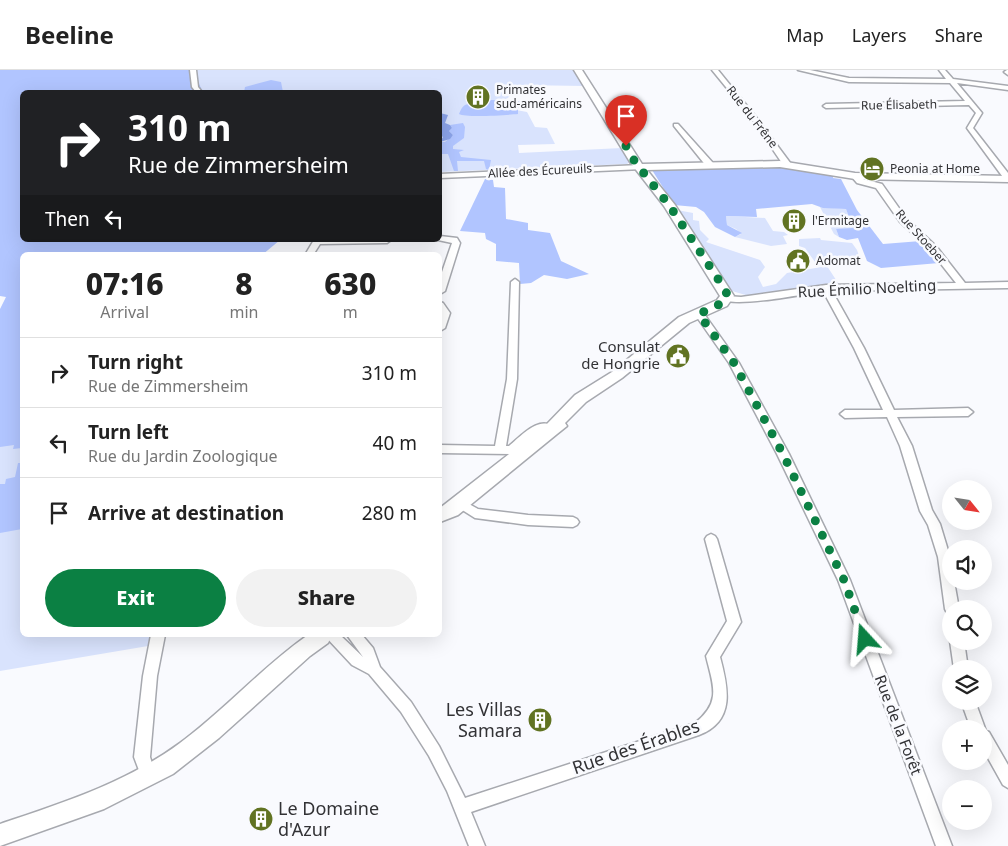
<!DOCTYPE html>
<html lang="en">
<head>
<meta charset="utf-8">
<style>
  body { margin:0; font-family:"Noto Sans",sans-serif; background:#f2f2f2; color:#222; height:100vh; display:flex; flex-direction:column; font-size:19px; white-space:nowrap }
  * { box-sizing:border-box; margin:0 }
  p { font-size:16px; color:#767676 }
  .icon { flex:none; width:28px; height:28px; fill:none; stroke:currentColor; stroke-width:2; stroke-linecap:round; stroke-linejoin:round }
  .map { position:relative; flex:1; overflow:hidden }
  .side { position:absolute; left:20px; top:182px; width:422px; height:385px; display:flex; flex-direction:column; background:#fff; border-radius:8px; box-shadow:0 5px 20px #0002 }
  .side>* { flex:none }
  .banner { position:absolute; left:20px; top:20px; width:422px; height:152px; border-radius:8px; box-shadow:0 5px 20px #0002; background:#202124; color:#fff; overflow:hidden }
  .needle { width:32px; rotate:120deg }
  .buttons { position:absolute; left:942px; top:410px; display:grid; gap:10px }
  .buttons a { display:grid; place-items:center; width:50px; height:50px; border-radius:50%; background:#fff; box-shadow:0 5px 20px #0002; font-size:25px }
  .pin { position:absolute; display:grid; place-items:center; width:42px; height:42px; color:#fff; margin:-51px -21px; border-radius:50% 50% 50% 0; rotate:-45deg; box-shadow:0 0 5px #0007 }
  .pin .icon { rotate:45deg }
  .me { position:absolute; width:55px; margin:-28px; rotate:341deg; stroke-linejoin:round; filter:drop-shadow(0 0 4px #0008) }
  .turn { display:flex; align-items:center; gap:18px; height:105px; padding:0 25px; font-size:22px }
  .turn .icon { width:65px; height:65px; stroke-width:2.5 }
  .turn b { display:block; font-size:35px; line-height:42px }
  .then { display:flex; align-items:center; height:48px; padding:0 25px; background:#0003; gap:10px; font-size:19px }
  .eta { display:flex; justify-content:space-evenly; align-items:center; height:85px; text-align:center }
  .eta b { font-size:30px; font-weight:800; line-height:35px }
  .primary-button { display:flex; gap:10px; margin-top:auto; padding:10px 25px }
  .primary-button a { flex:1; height:58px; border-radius:30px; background:#0b8043; color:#fff; font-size:20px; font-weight:800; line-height:58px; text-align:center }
  .primary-button a+a { background:#f2f2f2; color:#222 }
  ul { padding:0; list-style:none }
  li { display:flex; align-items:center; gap:15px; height:70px; padding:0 25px; border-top:1px solid #e0e0e0 }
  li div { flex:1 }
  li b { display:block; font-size:19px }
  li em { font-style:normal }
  header { display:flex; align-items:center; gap:30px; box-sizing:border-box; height:70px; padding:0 25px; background:#fff; border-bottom:1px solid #e0e0e0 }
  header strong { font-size:24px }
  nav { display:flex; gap:28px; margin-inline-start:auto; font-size:18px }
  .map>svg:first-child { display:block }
  .green { fill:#d9e3fd }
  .forest { fill:#b1c5ff }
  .water { fill:#8ba3e9 }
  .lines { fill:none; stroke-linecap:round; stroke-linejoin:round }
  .street-casing { stroke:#a7a9af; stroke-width:3 }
  .secondary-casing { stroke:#a7a9af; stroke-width:3 }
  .street { fill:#fff; fill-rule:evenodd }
  .secondary { fill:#fff; fill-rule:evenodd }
  .route { stroke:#0b8043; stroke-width:9; stroke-dasharray:0 16.2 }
  .labels { text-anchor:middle; stroke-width:5; stroke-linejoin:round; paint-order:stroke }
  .far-poi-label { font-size:12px; fill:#323235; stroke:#f9fafe; text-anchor:start }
  .far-street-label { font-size:12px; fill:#323235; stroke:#f9fafe }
  .street-label { font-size:15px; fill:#323235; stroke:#f9fafe }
  .poi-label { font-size:15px; fill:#323235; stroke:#f9fafe; text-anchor:end }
  .near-poi-label { font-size:18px; fill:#323235; stroke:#f9fafe; text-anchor:end }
  .near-street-label { font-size:18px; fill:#323235; stroke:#f9fafe }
</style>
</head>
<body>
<header>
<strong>Beeline</strong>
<nav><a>Map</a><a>Layers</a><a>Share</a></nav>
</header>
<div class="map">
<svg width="1008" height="776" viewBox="0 0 1008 776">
  <rect width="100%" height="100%" fill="#f9fafe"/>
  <path class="green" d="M197 0H574L584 16 520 15 505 31 506 38 527 42 535 57 547 58 555 74 518 75 519 83 622 78 630 92 627 94 440 102V22H203L197 9Z
    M820 137 846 139 854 159H836L839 167 834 164Z
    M677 140 693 143V150L699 151 700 160 709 169 706 172 760 190 765 197 758 207 763 217 776 214 787 203 827 196 840 216 749 226 732 221Z
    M726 146 765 148 773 161 784 162 788 165 783 166 787 174 771 176 735 167 741 164 736 159 727 155Z
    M820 168 821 170 852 173 857 180 859 186C851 193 841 194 830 193L828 190 815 192 805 178 799 176V169Z
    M22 362V565H150L148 576 0 601V364Z"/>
  <path class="forest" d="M0 0H197V9L203 22H22V170H280L262 185H22V378L13 379 14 375 0 377V239L6 227 0 226Z
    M271 10 281 12 283 22H244L245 17Z
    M491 30 519 31 525 33 518 38V44C507 45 466 48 459 44 464 31 468 34 481 35 485 35 487 32 491 30Z
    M463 53 465 57 464 68 453 76V79L464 80 459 82 461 87 491 90 489 100 486 99 484 91H457L458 101H454L448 84H440V72H445L453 65 449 61 452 58 450 55Z
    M770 97 799 98 833 105V108L841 109 857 140 883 174 921 171 939 193 881 198 867 191 858 168 847 170 839 167 836 159 853 158 846 139 823 138 812 134 756 139 757 147 726 146 727 155 742 163 735 167 715 157 704 142 696 137 674 135 652 100Z
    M485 109 493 110 494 117 505 118 506 149 528 153V160L550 163 561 191 589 204 567 209 544 205 531 213 520 214 519 193 496 191V174L486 169 485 163 460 161Z
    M18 393H22V459L0 463V414H5L6 409 15 407Z"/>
  <path class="water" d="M440 43 448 45 445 53 450 55 452 58 449 61 453 65 450 69 440 72 443 67 440 65Z"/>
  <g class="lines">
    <defs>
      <path id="street" d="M190 0H196L198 17 202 22H196L192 17Z
        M712 0H718L756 47 791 94 790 96H784L752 49Z
        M798 0H810L849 8 946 9 939 0H945L953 9 1008 16V20L957 13 982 43 973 58 1008 103V110H1005L967 58 976 43 969 35 826 38 823 36 826 34 965 31 950 13 849 12Z
        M1007 0H1008V5L1004 2Z
        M674 54H678L713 93V97H707L674 56Z
        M640 95 644 97 643 99 440 108V104Z
        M852 104H858L863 109 882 114 906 148 936 176 965 213 1008 212V218L832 221 864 278 894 340 968 338 973 342 968 346 897 347 912 376 932 440 940 454 950 487 951 511H954L959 539H951V544L947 543 945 539 938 487 928 455 920 441 900 376 887 347 845 348 840 344 845 340H883L854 278 823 221C805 224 734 238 722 229L727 226 741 227 826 215 956 213 930 180 900 152 876 118 857 113 851 106Z
        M440 166 457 168 460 173 445 221 440 224V208L452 173 438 170H440Z
        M314 170H391L387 173 320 174 313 185H305Z
        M515 209 519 212 517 309 506 376H509C521 366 542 342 556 360L551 364 541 361 516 383 512 384 440 383V375L495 376 507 309 511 212Z
        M440 232 443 233 450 243 445 258 440 261Z
        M699 240 702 241 739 293 789 384 850 510 952 776H936L838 510 777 384 729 293 694 243Z
        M460 429 478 439 528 445 573 447 577 449 579 452 577 455 573 457 528 455 475 448 456 436 454 433 456 430Z
        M711 464 715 466 717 469 741 552 720 587C728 617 736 651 699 665L471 742 485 776H469L447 721 429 686 401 642 369 604 352 595 324 565H340L363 587 347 565H362L373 578 380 597 411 632 439 676 465 728 695 653C722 632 713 615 706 586L727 551 705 469 707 466Z
        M151 565H165L157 606 150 687 156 706 153 711 148 714 143 711 134 687 143 606Z
        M951 569V571H964L968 599H954L950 571Z
        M961 631H975L986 661 989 662 1008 695V718L1003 715 984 681V659H971Z"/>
      <path id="secondary" d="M574 0H582L642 94 780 91 855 103 1008 106V112L855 109 780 97 647 100 675 135 734 226 727 236 689 253 622 308 586 332 565 353 567 356 557 364 458 445 440 452V438L545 356 575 325 612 302 679 247 717 230 720 226 664 136 630 92Z
        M308 565H330L331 567 328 573 310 586 219 668 173 704 104 739 0 776V754C62 733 126 713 180 673 225 640 262 597 308 565Z"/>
    </defs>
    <use href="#street" class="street-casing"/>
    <use href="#secondary" class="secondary-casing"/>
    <use href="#street" class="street"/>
    <use href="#secondary" class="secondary"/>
  </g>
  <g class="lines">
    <path class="route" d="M626 76 635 92 669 135 726 221 727 226 724 232 699 244 734 293 783 384 844 510 865 569"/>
  </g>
  <defs>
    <symbol id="building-disc" viewBox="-11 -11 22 22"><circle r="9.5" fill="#617322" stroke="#f9fafe"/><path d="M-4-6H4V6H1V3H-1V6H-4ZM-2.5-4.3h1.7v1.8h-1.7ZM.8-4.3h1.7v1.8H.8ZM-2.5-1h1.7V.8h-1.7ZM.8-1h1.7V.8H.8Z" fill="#fff"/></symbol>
    <symbol id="hotel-disc" viewBox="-11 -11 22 22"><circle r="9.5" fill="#617322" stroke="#f9fafe"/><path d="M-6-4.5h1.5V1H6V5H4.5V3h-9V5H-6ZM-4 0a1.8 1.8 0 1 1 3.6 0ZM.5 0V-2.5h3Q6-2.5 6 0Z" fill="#fff"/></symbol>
    <symbol id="civic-disc" viewBox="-11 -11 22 22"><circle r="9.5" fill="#617322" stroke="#f9fafe"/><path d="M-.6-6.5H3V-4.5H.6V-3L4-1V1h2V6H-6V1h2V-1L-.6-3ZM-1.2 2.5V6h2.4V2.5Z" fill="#fff"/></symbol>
  </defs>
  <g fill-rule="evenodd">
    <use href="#building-disc" x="464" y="13" width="28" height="28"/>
    <use href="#hotel-disc" x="858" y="85" width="28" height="28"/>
    <use href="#building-disc" x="780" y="137" width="28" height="28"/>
    <use href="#civic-disc" x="784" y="177" width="28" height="28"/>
    <use href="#civic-disc" x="664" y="272" width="28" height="28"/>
    <use href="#building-disc" x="526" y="636" width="28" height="28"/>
    <use href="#building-disc" x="247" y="735" width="28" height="28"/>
  </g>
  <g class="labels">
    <g class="far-poi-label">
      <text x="496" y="24">Primates<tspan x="496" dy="14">sud-américains</tspan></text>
      <text x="890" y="103">Peonia at Home</text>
      <text x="812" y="155">l'Ermitage</text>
      <text x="816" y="195">Adomat</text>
    </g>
    <g class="far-street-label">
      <text transform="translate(899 35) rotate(-1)" y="4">Rue Élisabeth</text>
      <text transform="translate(752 47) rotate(52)" y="4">Rue du Frêne</text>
      <text transform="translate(540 101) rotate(-3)" y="4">Allée des Écureuils</text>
      <text transform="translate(921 167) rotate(48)" y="4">Rue Stoeber</text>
    </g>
    <g class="street-label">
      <text transform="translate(867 219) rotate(-3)" y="5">Rue Émilio Noelting</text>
      <text transform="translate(898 655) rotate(69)" y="5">Rue de la Forêt</text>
    </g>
    <g class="poi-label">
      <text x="660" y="282">Consulat<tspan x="660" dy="17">de Hongrie</tspan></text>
    </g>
    <g class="near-poi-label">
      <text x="522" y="646">Les Villas<tspan x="522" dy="21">Samara</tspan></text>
      <text x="278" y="745" text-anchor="start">Le Domaine<tspan x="278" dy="21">d'Azur</tspan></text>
    </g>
    <g class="near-street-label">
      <text transform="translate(636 677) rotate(-19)" y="6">Rue des Érables</text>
    </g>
  </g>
</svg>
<div class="buttons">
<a><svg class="needle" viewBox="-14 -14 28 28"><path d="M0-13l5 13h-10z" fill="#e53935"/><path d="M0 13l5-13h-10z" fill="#767676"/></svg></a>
<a><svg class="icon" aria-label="sound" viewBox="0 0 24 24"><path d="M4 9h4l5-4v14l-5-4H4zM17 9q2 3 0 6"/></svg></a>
<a><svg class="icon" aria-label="search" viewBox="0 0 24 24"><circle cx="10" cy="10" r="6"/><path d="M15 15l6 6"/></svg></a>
<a><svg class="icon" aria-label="layers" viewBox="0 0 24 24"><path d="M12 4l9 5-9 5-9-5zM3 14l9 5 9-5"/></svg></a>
<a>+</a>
<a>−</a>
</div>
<div class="pin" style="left:626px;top:76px;background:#d93025"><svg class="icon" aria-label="arrive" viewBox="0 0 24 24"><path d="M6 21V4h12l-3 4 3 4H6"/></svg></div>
<svg class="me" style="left:865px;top:569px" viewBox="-20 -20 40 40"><path d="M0-17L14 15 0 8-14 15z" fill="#0b8043" stroke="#fff" stroke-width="4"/></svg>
<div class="banner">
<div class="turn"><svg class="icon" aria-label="right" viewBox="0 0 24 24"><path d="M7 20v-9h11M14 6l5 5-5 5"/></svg><div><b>310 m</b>Rue de Zimmersheim</div></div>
<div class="then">Then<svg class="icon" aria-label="left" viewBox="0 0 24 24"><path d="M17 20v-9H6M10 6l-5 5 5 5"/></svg></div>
</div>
<section class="side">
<div class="eta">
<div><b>07:16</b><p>Arrival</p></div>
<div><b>8</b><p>min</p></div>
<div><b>630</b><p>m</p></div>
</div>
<ul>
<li><svg class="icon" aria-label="right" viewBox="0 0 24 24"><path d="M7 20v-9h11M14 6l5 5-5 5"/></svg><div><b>Turn right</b><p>Rue de Zimmersheim</p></div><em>310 m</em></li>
<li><svg class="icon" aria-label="left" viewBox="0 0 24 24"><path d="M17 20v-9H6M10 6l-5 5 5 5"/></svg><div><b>Turn left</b><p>Rue du Jardin Zoologique</p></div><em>40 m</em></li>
<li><svg class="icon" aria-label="arrive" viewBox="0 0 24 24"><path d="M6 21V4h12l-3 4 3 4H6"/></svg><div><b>Arrive at destination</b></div><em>280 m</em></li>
</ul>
<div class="primary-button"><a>Exit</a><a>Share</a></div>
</section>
</div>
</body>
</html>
